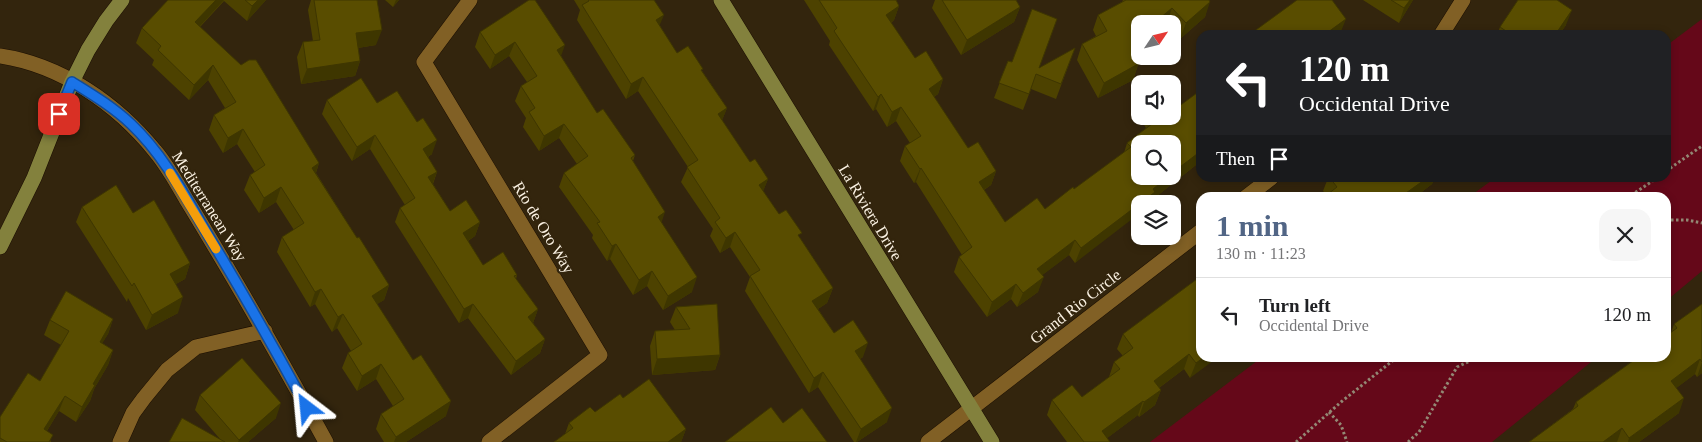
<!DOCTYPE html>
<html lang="en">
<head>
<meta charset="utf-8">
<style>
  body { margin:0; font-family:Georgia,serif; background:#f6f6f6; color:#202124; height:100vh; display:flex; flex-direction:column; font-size:19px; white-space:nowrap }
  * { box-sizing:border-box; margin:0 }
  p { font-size:16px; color:#757577 }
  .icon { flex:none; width:28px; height:28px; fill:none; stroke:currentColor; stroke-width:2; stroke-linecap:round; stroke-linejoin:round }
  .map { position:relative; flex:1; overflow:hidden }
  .details { position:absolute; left:1196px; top:192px; width:475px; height:170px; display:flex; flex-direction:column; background:#fff; border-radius:15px; box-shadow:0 2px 8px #0003 }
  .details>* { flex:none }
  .top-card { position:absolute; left:1196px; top:30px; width:475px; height:152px; border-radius:15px; box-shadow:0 2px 8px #0003; background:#202124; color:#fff; overflow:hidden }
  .needle { width:32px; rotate:55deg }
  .fabs { position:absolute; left:1131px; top:15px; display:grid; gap:10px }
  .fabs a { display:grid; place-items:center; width:50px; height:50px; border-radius:10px; background:#fff; box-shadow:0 2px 8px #0003; font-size:25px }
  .pin { position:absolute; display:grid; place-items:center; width:42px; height:42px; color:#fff; margin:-21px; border-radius:10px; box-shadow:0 2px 8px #0006 }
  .me { position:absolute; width:55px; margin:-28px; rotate:331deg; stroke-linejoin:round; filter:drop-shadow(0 0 4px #0008) }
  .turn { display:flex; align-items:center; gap:18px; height:105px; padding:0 20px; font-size:22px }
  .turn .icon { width:65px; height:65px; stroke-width:2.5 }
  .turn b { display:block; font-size:35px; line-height:42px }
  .then { display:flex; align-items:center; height:48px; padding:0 20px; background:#0003; gap:10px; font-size:19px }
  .round { display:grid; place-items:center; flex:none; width:52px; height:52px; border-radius:15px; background:#f6f6f6 }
  .head { display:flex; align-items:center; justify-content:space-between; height:85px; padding:0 20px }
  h1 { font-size:30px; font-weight:700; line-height:38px; color:#516585 }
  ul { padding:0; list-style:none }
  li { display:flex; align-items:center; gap:15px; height:75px; padding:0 20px; border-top:1px solid #e0e0e0 }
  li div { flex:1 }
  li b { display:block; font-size:19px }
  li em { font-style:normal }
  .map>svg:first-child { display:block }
  .green { fill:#650819 }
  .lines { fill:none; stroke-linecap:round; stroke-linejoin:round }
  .street-casing { stroke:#1b0e00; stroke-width:16 }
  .secondary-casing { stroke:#1b0e00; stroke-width:16 }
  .path { stroke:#938874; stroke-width:3; stroke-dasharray:2.5 2.5; stroke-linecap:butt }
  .street { stroke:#816025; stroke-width:15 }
  .secondary { stroke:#83813d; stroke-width:15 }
  .wall { fill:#4d4200 }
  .shaded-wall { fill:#3e3600 }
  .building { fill:#594d00; stroke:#3e3600 }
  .route-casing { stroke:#114b97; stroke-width:12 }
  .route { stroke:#1a73e8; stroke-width:9 }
  .slow { stroke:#f59e0b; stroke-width:9 }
  .labels { text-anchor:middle; stroke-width:4.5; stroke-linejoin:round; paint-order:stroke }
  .street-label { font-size:16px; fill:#fbf2e3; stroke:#33250d }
</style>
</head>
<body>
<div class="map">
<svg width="1702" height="442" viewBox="0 0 1702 442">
  <rect width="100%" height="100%" fill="#33250d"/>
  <path class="green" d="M1702 19V271L1666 301V198L1469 197 1495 178H1666V46Z
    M1261 358H1596L1492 442H1150Z"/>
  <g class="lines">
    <defs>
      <path id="street" d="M470 0 424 62 600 355 489 442
        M1441 35 1463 0
        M0 56C61 65 117 104 155 151 167 165 177 183 186 199 199 220 212 242 225 264 260 323 293 382 326 442
        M1245 198 1271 178
        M120 442 133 413 144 398 167 370 196 347 265 331
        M928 442 1201 231"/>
      <path id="secondary" d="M721 0 992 442
        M0 247 34 178 72 82 88 50 106 21 122 0"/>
    </defs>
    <use href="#street" class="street-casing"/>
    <use href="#secondary" class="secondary-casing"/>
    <path class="path" d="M1666 171 1702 146
      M1627 198 1657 178
      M1666 220H1687L1702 223
      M1329 412 1341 425 1347 442
      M1296 442 1341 402 1396 358
      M1408 442 1419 432 1457 367 1472 360 1485 358"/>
    <use href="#street" class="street"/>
    <use href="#secondary" class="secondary"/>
  </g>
  <path class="wall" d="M168 0H266L247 21 224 1 200 27 319 163 316 173 357 238 389 285 384 300 377 304 446 416 406 442H384L376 429 381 414 393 406 376 379 357 391 342 368 348 353 351 351 337 328 332 332 315 304 310 307 277 252 282 237 294 230 276 202 259 213 244 190 250 175 255 172 237 144 223 153 209 130 214 115 225 108 208 80 189 100 152 65 154 60 136 43 142 28Z
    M311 0H377L376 45 358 48 360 61 355 76 301 84 297 57 303 42 313 41 308 10Z
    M385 0H399L393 7Z
    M529 0 561 56 597 113 635 155 633 161 662 223 692 292 663 310 647 286 633 295 610 259 607 261 592 238 593 235 559 187 564 173 577 164 559 138 539 151 523 127 526 118 515 101 521 86 527 82 509 56 490 69 475 47 480 32Z
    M574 0H650L660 26 677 53 702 71 727 108 722 120 750 162 768 179 763 191 779 214 800 238 833 288 827 303 818 309 834 333 863 357 860 359 887 422 857 442H854L818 387 809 393 745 291 750 277 730 247 720 253 710 236 713 229 681 182 688 167 638 91 626 99 577 20 580 10Z
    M804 0H896L899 6 894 20 891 23 915 58 943 79 938 94 934 97 968 148 996 171 991 185 984 190 1005 222 1045 209 1074 189 1124 153 1127 143 1146 128 1143 123 1146 116H1172L1174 110 1200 91 1196 87 1201 73V161L1152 200 1150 204H1140L1075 263 1069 255 1042 275 1038 292 1017 307 1011 299 987 317 954 272 959 257 962 255 916 182 914 183 900 161 905 146 910 143 896 121 887 127 876 109 873 111 829 45 830 41Z
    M935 0H1016L1020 7 1014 22 961 55 932 8Z
    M1123 0H1209L1205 17 1180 39 1172 29V24H1168L1167 23 1140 24 1141 63 1138 65 1133 80 1098 98 1077 60 1082 44 1096 36 1093 30 1098 15 1122 2Z
    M1363 0H1413L1399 23Z
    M1566 25 1559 35H1497L1500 27Z
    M1075 48 1056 99 1031 89 1023 110 994 98 1008 61 1039 68Z
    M327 100 377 103 432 154 428 157 437 172 433 184 450 211 480 222 475 236 468 241 483 265 517 275 516 279 538 309 533 323 545 339 540 353 511 375 468 318 459 323 395 222 400 208 405 205 370 149 352 161 322 114Z
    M1328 178H1435L1432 184 1414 198H1323L1327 195 1323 191Z
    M82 207 133 213 190 263 185 279 176 284 178 313 146 330 128 298 127 302 76 222Z
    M1702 304V373L1697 377 1695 374 1676 388 1679 413 1639 442H1529L1573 409 1576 402 1671 333 1674 324Z
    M676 307 720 355 715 370 652 375 650 346 655 331 675 330 670 322Z
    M113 319 108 334 102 343 113 350 108 365 94 389 90 401 76 422 59 411 47 431 51 442H0V417L40 381 61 345 44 335 50 320Z
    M1123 334 1201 358 1190 378 1184 369 1159 388 1161 390 1155 405 1139 417 1138 415 1107 438 1110 442H1067L1047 415 1052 400 1082 397 1109 377 1114 362 1123 356 1117 349Z
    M200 395 276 418 248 442H169L220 439 195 410Z
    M623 398 686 429 681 442H554L565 434 569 423 595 412Z"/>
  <path class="shaded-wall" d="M216 0H224L190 37 195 22Z
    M258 0H266L247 21 252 6Z
    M396 0H399L393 7Z
    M1410 0H1413L1399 23 1404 8Z
    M1210 2 1205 17 1180 39 1186 23Z
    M899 6 894 20 880 30 886 15Z
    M1020 7 1014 22 961 55 967 40Z
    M1172 8 1167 23 1166 24H1153Z
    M1572 10 1566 25 1559 35H1555Z
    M664 15 658 29 656 20Z
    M1346 19 1340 34 1339 35H1324Z
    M382 30 376 45 351 49 356 33Z
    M515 42 509 56 490 69 495 55Z
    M565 45 560 59 557 50Z
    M1140 51V56H1144L1141 63 1138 65 1133 80 1098 98 1104 83 1133 55Z
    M360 61 355 76 301 84 307 69Z
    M213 65 208 80 189 100 194 85Z
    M643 77 638 91 626 99 631 84Z
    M943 79 938 94 923 104 929 89Z
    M881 94 876 109 873 111 878 97Z
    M901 107 896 121 887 127 892 112Z
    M727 108 721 123 718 114Z
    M564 124 559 138 539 151 544 136Z
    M243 129 237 144 223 153 228 138Z
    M375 135 370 149 352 161 357 147Z
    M437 140 432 154 418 163 423 149Z
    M1201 151V161L1152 200 1150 204H1140V213L1075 263 1081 248 1169 176H1172V173Z
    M319 163 314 178 312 168Z
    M921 168 916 182 914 183 920 169Z
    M996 171 991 185 974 196 979 182Z
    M437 172 432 185 428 177Z
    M1427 178H1435L1432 184 1414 198H1399Z
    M768 179 762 194 759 185Z
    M281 187 276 202 259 213 264 198Z
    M665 212 660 227 658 217Z
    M480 222 475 236 458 247 463 233Z
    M735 232 730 247 720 253 726 238Z
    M1075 240 1069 255 1032 283 1037 269Z
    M616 244 610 259 607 261 612 246Z
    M190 263 185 279 165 290 170 274Z
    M652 271 647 286 633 295 639 280Z
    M697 277 692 292 663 310 668 296Z
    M1044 277 1038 292 1017 307 1023 293Z
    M1016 284 1011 299 987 317 992 302Z
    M389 285 384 300 366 311 372 296Z
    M833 288 827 303 807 316 812 301Z
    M321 289 315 304 310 307 315 292Z
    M183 297 178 313 146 330 152 315Z
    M473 304 468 318 459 323 464 309Z
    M538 309 533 323 523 331 528 317Z
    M343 314 337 328 332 332 338 317Z
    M113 319 108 334 94 357 100 342Z
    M545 339 540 353 511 375 516 361Z
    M868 343 863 357 850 366 855 351Z
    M113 350 108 365 94 389 90 401 76 422 82 407 93 384Z
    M1189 354 1184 369 1148 396 1154 381Z
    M720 355 715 370 652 375 657 359Z
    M1203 358H1217L1190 378 1196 363Z
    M1700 359 1695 374 1666 396 1671 381Z
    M1702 362V373L1697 377Z
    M381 364 376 379 357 391 362 376Z
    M823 372 818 387 809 393 814 378Z
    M1161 390 1155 405 1139 417 1144 402Z
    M65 396 59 411 40 442 44 429Z
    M1684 398 1679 413 1639 442H1628L1629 438Z
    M451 401 446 416 406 442H394L396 437Z
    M1143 401 1138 415 1102 442V431Z
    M281 403 276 418 248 442H238L239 440Z
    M892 408 887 422 857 442H856L861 429Z
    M1622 428 1617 442H1603Z
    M686 429 681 442H668Z"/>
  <path class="building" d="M168 0H216L195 22 241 65 249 60H256L319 163 312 168 357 238 359 237 389 285 372 296 413 360 421 355 451 401 396 437 381 414 404 399 381 364 362 376 348 353 362 344 343 314 338 317 321 289 315 292 282 237 304 223 281 187 264 198 250 175 265 165 243 129 228 138 214 115 236 102 213 65 194 85 158 50 161 46 142 28Z
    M245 0H258L252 6Z
    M314 0H377L382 30 356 33 360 61 307 69 303 42 320 40Z
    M529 0H535L565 45 557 50 597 113 603 109 635 155 631 158 665 212 658 217 697 277 668 296 652 271 639 280 616 244 612 246 597 223 600 222 564 173 588 156 564 124 544 136 529 112 535 108 521 86 537 76 515 42 495 55 480 32Z
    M588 0H654L664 15 656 20 677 53 688 46 703 69 701 70 727 108 718 114 750 162 755 159 768 179 759 185 779 214 786 210 802 233 798 235 833 288 812 301 834 333 853 320 868 343 855 351 892 408 861 429 823 372 814 378 750 276 760 270 735 232 726 238 715 222 720 218 687 167 698 160 643 77 631 84 582 5 589 1Z
    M819 0H896L899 6 886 15 915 58 926 51 943 79 929 89 968 148 978 142 996 171 979 182 1005 222 1037 198 1045 209 1073 187 1074 189 1131 147 1127 143 1157 120 1154 116H1172V107L1174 110 1201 90V151L1172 173V144H1140V176H1169L1153 189 1155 192 1081 248 1075 240 1037 269 1044 277 1023 293 1016 284 992 302 959 257 972 247 921 168 920 169 905 146 921 136 901 107 892 112 881 94 878 97 834 31 837 28Z
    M942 0H1016L1020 7 967 40Z
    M1126 0H1209L1210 2 1186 23 1172 8 1153 24H1140V51L1133 55 1138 64 1104 83 1082 44 1107 31 1098 15Z
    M1297 0H1332L1346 19 1324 35H1249Z
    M1391 0H1410L1404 8Z
    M1518 0H1557L1572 10 1555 35H1502L1506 31 1500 27Z
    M1032 9 1057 19 1039 68 1075 48 1061 84 1036 74 1029 94 999 83 1008 61 1012 62Z
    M361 78 377 103 397 91 417 122 423 118 437 140 423 149 437 172 428 177 450 211 466 200 480 222 463 233 483 265 503 252 517 275 514 276 538 309 528 317 545 339 516 361 473 304 464 309 400 208 415 198 375 135 357 147 327 100Z
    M1330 178H1427L1399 198H1391L1389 195 1385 198H1323L1337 187Z
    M116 185 133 213 154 200 190 263 170 274 183 297 152 315 134 283 132 286 82 207Z
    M1201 276V358H1203L1196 363 1189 354 1154 381 1161 390 1144 402 1143 401 1102 431 1110 442H1084L1052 400 1072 385 1082 397 1120 369 1114 362 1133 348 1123 334Z
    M66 291 113 319 100 342 113 350 93 384 95 385 82 407 65 396 44 429 53 435 49 442H7L0 438V417L28 373 40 381 69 331 50 320Z
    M717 304 720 355 657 359 655 331 690 329 676 307Z
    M1702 304V362L1700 359 1671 381 1684 398 1629 438 1622 428 1603 442H1529L1578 406 1576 402 1637 358H1666V336L1677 328 1674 324Z
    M242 358 281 403 239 440 200 395Z
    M649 379 686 429 668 442H554L573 428 569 423 590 407 595 412 620 394 623 398Z
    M771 407 783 423 802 408 827 442H725Z
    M182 418 225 442H169Z"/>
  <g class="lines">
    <defs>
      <path id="route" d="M59 114 72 82C93 95 113 107 131 124 165 156 187 200 211 240 244 295 276 351 307 408"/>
    </defs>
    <use href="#route" class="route-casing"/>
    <use href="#route" class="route"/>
    <path class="slow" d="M170 173 216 249"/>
  </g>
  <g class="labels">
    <g class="street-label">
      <text transform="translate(210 206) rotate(58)" y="6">Mediterranean Way</text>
      <text transform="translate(871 212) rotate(59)" y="6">La Riviera Drive</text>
      <text transform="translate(544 227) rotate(59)" y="6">Rio de Oro Way</text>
      <text transform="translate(1075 306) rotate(-38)" y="6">Grand Rio Circle</text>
    </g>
  </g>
</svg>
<div class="fabs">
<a><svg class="needle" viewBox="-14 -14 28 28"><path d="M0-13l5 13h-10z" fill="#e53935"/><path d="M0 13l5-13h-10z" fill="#757577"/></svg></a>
<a><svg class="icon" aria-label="sound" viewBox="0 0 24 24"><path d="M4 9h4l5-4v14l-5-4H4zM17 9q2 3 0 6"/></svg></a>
<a><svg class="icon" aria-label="search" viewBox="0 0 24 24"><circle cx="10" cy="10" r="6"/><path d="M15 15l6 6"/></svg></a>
<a><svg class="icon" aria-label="layers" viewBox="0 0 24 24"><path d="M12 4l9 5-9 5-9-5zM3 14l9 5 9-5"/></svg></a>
</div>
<div class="pin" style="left:59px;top:114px;background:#d93025"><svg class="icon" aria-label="arrive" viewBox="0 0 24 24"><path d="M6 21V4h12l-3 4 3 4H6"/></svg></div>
<svg class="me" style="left:307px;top:408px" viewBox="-20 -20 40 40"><path d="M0-17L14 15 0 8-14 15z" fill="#1a73e8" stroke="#fff" stroke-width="4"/></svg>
<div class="top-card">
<div class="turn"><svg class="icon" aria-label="left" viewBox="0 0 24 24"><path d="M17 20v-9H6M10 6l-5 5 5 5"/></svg><div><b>120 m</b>Occidental Drive</div></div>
<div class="then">Then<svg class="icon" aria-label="arrive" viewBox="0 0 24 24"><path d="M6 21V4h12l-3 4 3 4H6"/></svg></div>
</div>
<section class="details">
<div class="head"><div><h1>1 min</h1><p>130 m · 11:23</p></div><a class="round"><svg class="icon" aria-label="close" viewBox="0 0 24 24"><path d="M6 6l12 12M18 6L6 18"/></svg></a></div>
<ul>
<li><svg class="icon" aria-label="left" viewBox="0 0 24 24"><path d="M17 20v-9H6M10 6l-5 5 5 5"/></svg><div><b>Turn left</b><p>Occidental Drive</p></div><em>120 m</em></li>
</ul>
</section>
</div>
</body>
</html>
